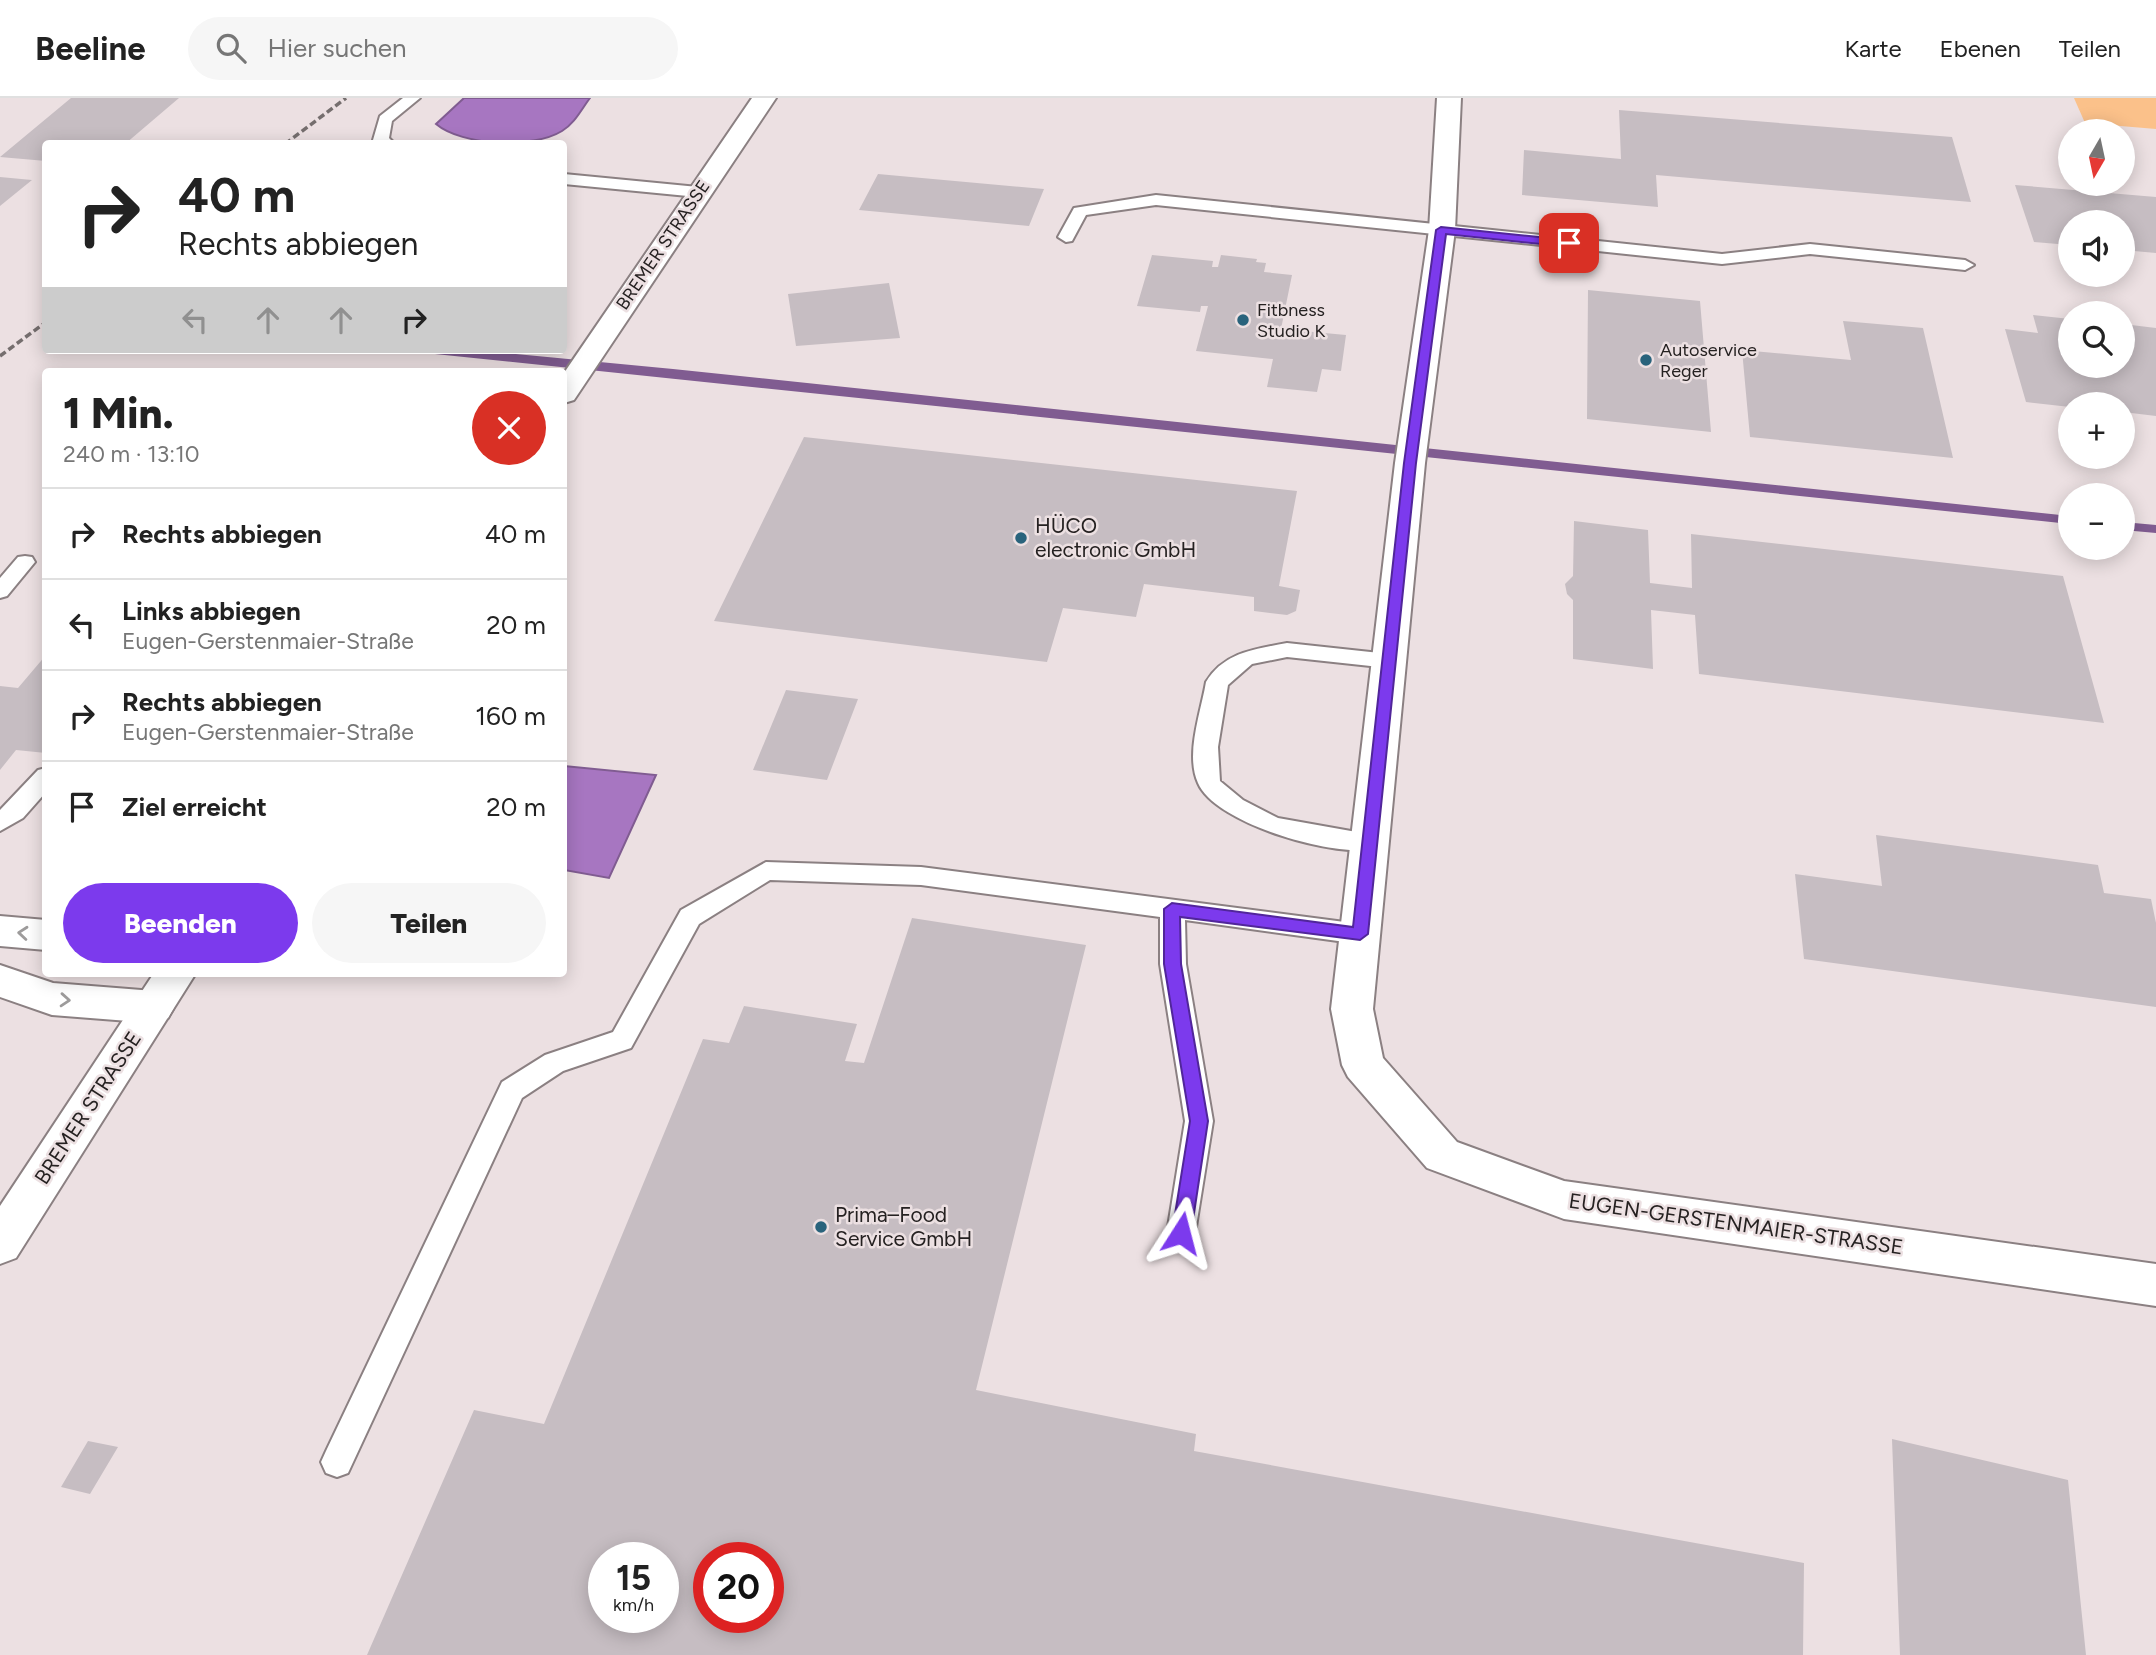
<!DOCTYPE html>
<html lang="de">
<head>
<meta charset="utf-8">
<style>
  body { margin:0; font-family:Figtree,sans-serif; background:#f6f6f6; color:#222; height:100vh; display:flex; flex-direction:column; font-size:26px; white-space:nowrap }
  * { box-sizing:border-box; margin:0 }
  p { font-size:23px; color:#767676 }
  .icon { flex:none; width:38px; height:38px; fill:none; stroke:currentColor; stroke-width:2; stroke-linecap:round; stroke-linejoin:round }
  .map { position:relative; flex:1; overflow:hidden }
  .side { position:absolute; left:42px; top:270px; width:525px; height:609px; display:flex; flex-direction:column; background:#fff; border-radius:7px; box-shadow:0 4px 18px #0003 }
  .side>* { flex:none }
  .guide { position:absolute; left:42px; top:42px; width:525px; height:214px; border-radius:7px; box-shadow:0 4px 18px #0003; background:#fff; color:#222; overflow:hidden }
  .needle { width:46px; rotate:189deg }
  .fabs { position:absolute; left:2058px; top:21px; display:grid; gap:14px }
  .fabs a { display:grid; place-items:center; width:77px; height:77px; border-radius:50%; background:#fff; box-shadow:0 4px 18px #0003; font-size:35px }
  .speed { position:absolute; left:588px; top:1444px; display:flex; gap:14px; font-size:35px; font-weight:700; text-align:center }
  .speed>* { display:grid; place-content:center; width:91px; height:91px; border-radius:50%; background:#fff; box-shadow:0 4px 18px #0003; line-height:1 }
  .speed small { font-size:18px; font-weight:400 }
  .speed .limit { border:10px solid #d22; background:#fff; color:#111 }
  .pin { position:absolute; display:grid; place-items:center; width:60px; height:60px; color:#fff; margin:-30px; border-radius:14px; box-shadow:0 4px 10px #0006 }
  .me { position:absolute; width:77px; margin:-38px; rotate:9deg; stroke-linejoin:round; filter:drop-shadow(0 0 5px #0008) }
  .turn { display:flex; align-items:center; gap:24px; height:147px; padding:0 21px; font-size:32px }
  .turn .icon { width:91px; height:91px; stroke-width:2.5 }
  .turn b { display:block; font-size:49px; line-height:60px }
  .lanes { display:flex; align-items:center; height:66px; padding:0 21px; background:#0003; justify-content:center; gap:35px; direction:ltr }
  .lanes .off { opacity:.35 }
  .round { display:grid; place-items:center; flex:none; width:74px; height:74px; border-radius:37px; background:#f6f6f6 }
  .headline { display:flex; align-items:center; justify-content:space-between; height:119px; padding:0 21px }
  h1 { font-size:42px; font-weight:800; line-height:52px }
  .primary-button { display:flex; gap:14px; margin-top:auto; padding:14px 21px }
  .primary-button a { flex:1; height:80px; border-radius:42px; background:#7c3aed; color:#fff; font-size:28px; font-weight:800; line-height:80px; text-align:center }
  .primary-button a+a { background:#f6f6f6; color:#222 }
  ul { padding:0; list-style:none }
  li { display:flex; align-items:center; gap:21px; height:91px; padding:0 21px; border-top:2px solid #e0e0e0 }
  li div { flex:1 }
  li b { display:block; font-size:26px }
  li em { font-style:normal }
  header { display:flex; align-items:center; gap:42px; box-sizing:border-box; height:98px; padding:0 35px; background:#fff; border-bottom:2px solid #e0e0e0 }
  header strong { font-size:33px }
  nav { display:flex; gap:38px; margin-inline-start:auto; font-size:24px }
  .search { width:490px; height:63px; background:#f6f6f6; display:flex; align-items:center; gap:18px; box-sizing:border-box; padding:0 24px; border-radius:38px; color:#767676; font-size:26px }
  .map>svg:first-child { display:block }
  .green { fill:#fbc18a }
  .water { fill:#a776c1; stroke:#805c91; stroke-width:2 }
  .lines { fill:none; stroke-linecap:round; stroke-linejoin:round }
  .stream { fill:#805c91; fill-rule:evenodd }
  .building { fill:#c6bdc2; fill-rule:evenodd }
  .lane-casing { stroke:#8b8082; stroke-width:4 }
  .street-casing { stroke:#8b8082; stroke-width:4 }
  .primary-casing { stroke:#8b8082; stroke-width:4 }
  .lane { fill:#fff; fill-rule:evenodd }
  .street { fill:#fff; fill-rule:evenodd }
  .primary { fill:#fff; fill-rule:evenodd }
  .rail { stroke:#756e6e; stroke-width:3.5; stroke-dasharray:7 3.5; stroke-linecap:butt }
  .oneway { stroke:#9d9b9b }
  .route { fill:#7c3aed; stroke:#51269a; stroke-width:2 }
  .poi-dot { fill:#29637c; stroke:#ece0e2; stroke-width:2.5 }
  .labels { text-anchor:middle; stroke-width:5; stroke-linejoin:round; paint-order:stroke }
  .far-street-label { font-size:18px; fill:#252121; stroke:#ece0e2 }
  .far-poi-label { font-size:18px; fill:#252121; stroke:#ece0e2; text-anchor:start }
  .poi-label { font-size:21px; fill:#252121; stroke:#ece0e2; text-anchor:start }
  .street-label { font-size:21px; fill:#252121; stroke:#ece0e2 }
</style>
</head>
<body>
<header>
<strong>Beeline</strong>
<div class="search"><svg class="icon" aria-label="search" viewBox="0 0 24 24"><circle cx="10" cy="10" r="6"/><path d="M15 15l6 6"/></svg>Hier suchen</div>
<nav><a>Karte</a><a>Ebenen</a><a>Teilen</a></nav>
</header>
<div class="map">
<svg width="2156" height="1557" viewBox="0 0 2156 1557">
  <rect width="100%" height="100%" fill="#ece0e2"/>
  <path class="green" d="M2074 0H2156V31L2085 25Z"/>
  <path class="water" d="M464 0H590C581 12 575 25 562 33 533 51 462 48 436 26Z
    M564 668 656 677 609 780 564 772Z"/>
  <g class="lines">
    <path class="stream" d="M429 252H475L673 271 2070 418V426L435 256Z
      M2123 424 2156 427V435L2123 432Z"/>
  </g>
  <path class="building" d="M71 0H179L125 46H46V63L0 59Z
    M1619 12 1952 39 1971 104 1656 77 1658 109 1522 97 1524 52 1621 61Z
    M878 76 1044 91 1029 128 859 112Z
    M0 79 32 82 0 108Z
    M2015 87 2156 99V155L2123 152V124H2070V147L2034 144Z
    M1152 157 1213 163 1212 169H1218L1221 157 1257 161 1256 164 1266 165 1264 174 1292 177 1281 231 1346 237 1341 273 1322 271 1317 294 1267 289 1273 261 1196 253 1208 208H1201L1200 214 1137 208Z
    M889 185 900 240 796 248 788 196Z
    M1588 192 1700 203 1711 334 1587 321Z
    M2033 217 2070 221V268H2123V226L2156 230V318L2123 314V306H2070V309L2026 304 2005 231 2038 235Z
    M1843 223 1923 230 1953 360 1750 339 1742 252 1851 262Z
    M804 339 1297 393 1279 488 1300 492 1296 513 1287 517 1254 513V499L1144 486 1136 519 1063 510 1047 564 714 523Z
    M1574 423 1648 432 1650 485 1692 490 1691 436 2063 478 2104 625 1699 576 1695 517 1651 512 1653 571 1573 561V502L1567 496 1565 486 1573 478Z
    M46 557V655L16 652 0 672V588L18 590Z
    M786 592 858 601 827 682 753 672Z
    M1876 737 2098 767 2104 795 2151 801 2156 825V909L1804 861 1795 776 1882 788Z
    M912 820 1086 847 976 1292 1196 1336 1194 1353 1804 1465 1803 1557H367L474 1312 544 1326 703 941 729 945 744 908 857 926 845 963 864 965ZM604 1460H663V1519H604ZM709 1460H768V1519H709Z
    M1892 1341 2068 1382 2086 1557H1900Z
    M88 1343 118 1349 90 1396 61 1389Z"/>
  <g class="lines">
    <defs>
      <path id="lane" d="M403 0H420L392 23 389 40 395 46 375 45 373 42 380 18Z
        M564 76 698 89 706 94 698 99 564 86Z
        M1156 97 1722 156 1810 146 1965 162 1974 167 1965 172 1810 156 1722 166 1156 107 1086 117 1072 143 1066 144 1058 139 1074 110Z
        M25 458 32 459 35 464 7 498 0 500V480L18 459Z
        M1287 545 1389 556 1397 558 1400 563 1397 568 1389 570 1287 559 1252 566 1228 587 1218 649 1220 683 1243 702 1278 720 1379 738 1382 744 1379 750C1340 762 1215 726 1198 685 1185 656 1201 614 1206 584 1224 554 1256 551 1287 545Z
        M46 670V694L23 720 0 733V712L38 672Z
        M766 764 921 769 1360 826 1369 829 1373 836 1369 843 1360 846 1185 822 1186 866 1213 1023 1195 1135 1191 1144 1181 1148 1171 1144 1167 1135 1185 1023 1160 866V819L921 787 770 782 699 826 631 950 563 973 522 1000 348 1375 337 1379 326 1375 321 1364 326 1353 502 984 545 957 613 934 681 812Z"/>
      <path id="street" d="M1437 0H1461L1455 132 1425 365 1373 911 1383 960 1457 1044 1564 1083 2156 1166V1208L1564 1121 1427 1070 1348 979 1342 967 1331 911 1395 365 1429 132Z
        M0 818 46 822V852L0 848Z
        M0 867 53 885 154 893 168 898 174 909 168 920 154 925 52 917 0 899Z"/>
      <path id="primary" d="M752 0H776L574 302 564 305V275Z
        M154 875H196L16 1160 0 1166V1108Z"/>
    </defs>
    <use href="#lane" class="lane-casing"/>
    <use href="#street" class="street-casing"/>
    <use href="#primary" class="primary-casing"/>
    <use href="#lane" class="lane"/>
    <use href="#street" class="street"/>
    <use href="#primary" class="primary"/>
    <path class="rail" d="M285 46 346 0
      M0 258 46 224"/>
  </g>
  <defs><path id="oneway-chevron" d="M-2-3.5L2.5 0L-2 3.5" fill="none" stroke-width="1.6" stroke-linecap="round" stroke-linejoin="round" transform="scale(1.75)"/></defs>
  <g class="oneway">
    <use href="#oneway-chevron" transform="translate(23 835) rotate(-175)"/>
    <use href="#oneway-chevron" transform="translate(65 902) rotate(4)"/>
  </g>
  <path class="route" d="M1441 129 1569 142 1574 145 1569 149 1446 136 1416 365 1368 836 1360 842 1180 819 1181 866 1208 1023 1191 1135 1188 1141 1181 1144 1175 1141 1172 1135 1190 1023 1164 866V811L1172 805 1353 829 1404 365 1436 132Z"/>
  <g class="poi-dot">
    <circle cx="1243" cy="222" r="7"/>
    <circle cx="1646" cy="262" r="7"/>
    <circle cx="1021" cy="440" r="7"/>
    <circle cx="821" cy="1129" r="7"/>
  </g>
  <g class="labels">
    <g class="far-street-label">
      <text transform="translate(663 147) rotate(-56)" y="6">BREMER STRASSE</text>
    </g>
    <g class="far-poi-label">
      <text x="1257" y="218">Fitbness<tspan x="1257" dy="21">Studio K</tspan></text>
      <text x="1660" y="258">Autoservice<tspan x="1660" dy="21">Reger</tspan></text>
    </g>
    <g class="poi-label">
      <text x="1035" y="435">HÜCO<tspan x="1035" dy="24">electronic GmbH</tspan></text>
      <text x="835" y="1124">Prima–Food<tspan x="835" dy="24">Service GmbH</tspan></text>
    </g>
    <g class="street-label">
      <text transform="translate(88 1010) rotate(-57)" y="7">BREMER STRASSE</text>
      <text transform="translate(1736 1126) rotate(8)" y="7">EUGEN-GERSTENMAIER-STRASSE</text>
    </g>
  </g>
</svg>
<div class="fabs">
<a><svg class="needle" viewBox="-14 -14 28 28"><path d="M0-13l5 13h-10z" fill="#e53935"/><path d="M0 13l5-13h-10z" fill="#767676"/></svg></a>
<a><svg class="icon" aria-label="sound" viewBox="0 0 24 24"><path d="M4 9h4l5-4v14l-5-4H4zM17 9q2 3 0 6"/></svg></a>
<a><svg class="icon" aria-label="search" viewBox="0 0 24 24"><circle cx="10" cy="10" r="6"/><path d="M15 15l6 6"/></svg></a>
<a>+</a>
<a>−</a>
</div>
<div class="speed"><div>15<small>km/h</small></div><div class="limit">20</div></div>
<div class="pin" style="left:1569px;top:145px;background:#d93025"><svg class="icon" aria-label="arrive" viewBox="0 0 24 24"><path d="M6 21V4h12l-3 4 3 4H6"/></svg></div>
<svg class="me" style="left:1181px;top:1135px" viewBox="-20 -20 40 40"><path d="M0-17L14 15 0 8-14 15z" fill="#7c3aed" stroke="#fff" stroke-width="4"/></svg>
<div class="guide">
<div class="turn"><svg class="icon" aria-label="right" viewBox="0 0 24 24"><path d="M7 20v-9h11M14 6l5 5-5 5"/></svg><div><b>40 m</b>Rechts abbiegen</div></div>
<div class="lanes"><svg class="icon off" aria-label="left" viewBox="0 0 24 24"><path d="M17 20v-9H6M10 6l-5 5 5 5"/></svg><svg class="icon off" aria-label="ahead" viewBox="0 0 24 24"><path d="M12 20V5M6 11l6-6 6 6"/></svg><svg class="icon off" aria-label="ahead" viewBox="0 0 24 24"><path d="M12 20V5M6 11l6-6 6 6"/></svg><svg class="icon" aria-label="right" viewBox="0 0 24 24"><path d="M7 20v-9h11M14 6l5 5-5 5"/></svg></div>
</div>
<section class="side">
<div class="headline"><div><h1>1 Min.</h1><p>240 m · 13:10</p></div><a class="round" style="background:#d93025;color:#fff"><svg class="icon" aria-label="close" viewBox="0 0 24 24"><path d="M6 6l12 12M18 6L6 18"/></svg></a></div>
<ul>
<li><svg class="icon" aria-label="right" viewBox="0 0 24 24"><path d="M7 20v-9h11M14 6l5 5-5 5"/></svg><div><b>Rechts abbiegen</b></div><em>40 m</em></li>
<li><svg class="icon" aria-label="left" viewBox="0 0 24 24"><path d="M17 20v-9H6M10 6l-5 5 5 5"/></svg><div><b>Links abbiegen</b><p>Eugen-Gerstenmaier-Straße</p></div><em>20 m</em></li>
<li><svg class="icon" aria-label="right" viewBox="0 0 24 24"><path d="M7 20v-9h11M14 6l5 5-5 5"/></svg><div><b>Rechts abbiegen</b><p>Eugen-Gerstenmaier-Straße</p></div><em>160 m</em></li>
<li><svg class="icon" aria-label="arrive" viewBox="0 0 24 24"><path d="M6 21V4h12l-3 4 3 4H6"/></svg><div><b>Ziel erreicht</b></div><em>20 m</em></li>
</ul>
<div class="primary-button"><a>Beenden</a><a>Teilen</a></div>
</section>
</div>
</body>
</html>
